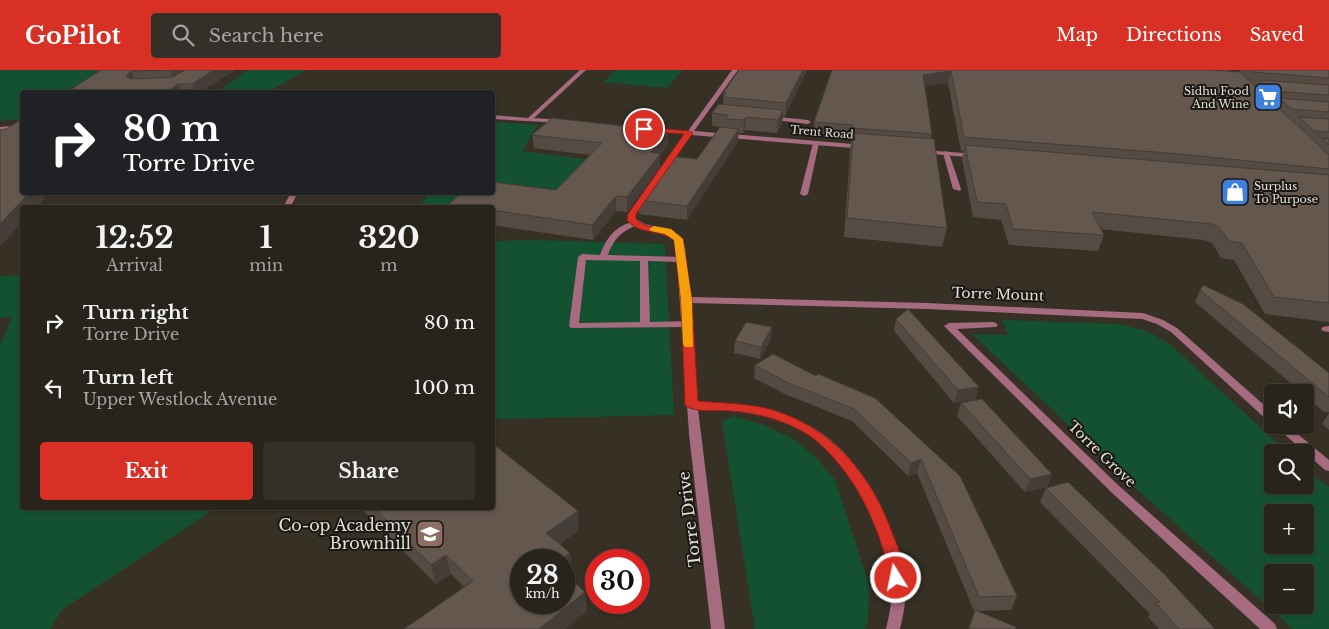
<!DOCTYPE html>
<html lang="en">
<head>
<meta charset="utf-8">
<style>
  body { margin:0; font-family:"Libre Baskerville",serif; background:#343029; color:#f1f3f6; height:100vh; display:flex; flex-direction:column; font-size:19px; white-space:nowrap }
  * { box-sizing:border-box; margin:0 }
  p { font-size:16px; color:#a5a4a3 }
  .icon { flex:none; width:28px; height:28px; fill:none; stroke:currentColor; stroke-width:2; stroke-linecap:round; stroke-linejoin:round }
  .map { position:relative; flex:1; overflow:hidden }
  .side { position:absolute; left:20px; top:135px; width:475px; height:305px; display:flex; flex-direction:column; background:#28241c; border-radius:5px; box-shadow:0 1px 4px #0004,0 0 0 1px #44413b }
  .side>* { flex:none }
  .top-card { position:absolute; left:20px; top:20px; width:475px; height:105px; border-radius:5px; box-shadow:0 1px 4px #0004,0 0 0 1px #44413b; background:#202124; color:#fff; overflow:hidden }
  .tools { position:absolute; left:1264px; top:314px; display:grid; gap:10px }
  .tools a { display:grid; place-items:center; width:50px; height:50px; border-radius:5px; background:#28241c; box-shadow:0 1px 4px #0004,0 0 0 1px #44413b; font-size:25px }
  .speed { position:absolute; left:510px; top:479px; display:flex; gap:10px; font-size:25px; font-weight:700; text-align:center }
  .speed>* { display:grid; place-content:center; width:65px; height:65px; border-radius:50%; background:#28241c; box-shadow:0 1px 4px #0004,0 0 0 1px #44413b; line-height:1 }
  .speed small { font-size:12px; font-weight:400 }
  .speed .limit { border:8px solid #d22; background:#fff; color:#111 }
  .pin { position:absolute; display:grid; place-items:center; width:42px; height:42px; color:#fff; margin:-21px; border:2px solid #fff; border-radius:50%; box-shadow:0 1px 5px #0007 }
  .me { position:absolute; width:55px; margin:-28px; rotate:350deg; stroke-linejoin:round; filter:drop-shadow(0 0 4px #0008) }
  .turn { display:flex; align-items:center; gap:18px; height:105px; padding:0 20px; font-size:22px }
  .turn .icon { width:65px; height:65px; stroke-width:2.5 }
  .turn b { display:block; font-size:35px; line-height:42px }
  .eta { display:flex; justify-content:space-evenly; align-items:center; height:85px; text-align:center }
  .eta b { font-size:30px; font-weight:700; line-height:35px }
  .button { display:flex; gap:10px; margin-top:auto; padding:10px 20px }
  .button a { flex:1; height:58px; border-radius:5px; background:#d93025; color:#fff; font-size:20px; font-weight:700; line-height:58px; text-align:center }
  .button a+a { background:#343029; color:#f1f3f6 }
  ul { padding:0; list-style:none }
  li { display:flex; align-items:center; gap:15px; height:65px; padding:0 20px }
  li div { flex:1 }
  li b { display:block; font-size:19px }
  li em { font-style:normal }
  header { display:flex; align-items:center; gap:30px; box-sizing:border-box; height:70px; padding:0 25px; background:#d93025; color:#fff }
  header strong { font-size:24px }
  nav { display:flex; gap:28px; margin-inline-start:auto; font-size:18px }
  .search { width:350px; height:45px; background:#343029; display:flex; align-items:center; gap:12px; box-sizing:border-box; padding:0 18px; border-radius:5px; color:#a5a4a3; font-size:19px }
  .map>svg:first-child { display:block }
  .green { fill:#145130; fill-rule:evenodd }
  .lines { fill:none; stroke-linecap:round; stroke-linejoin:round }
  .lane { fill:#a66b7f; fill-rule:evenodd }
  .street { fill:#a66b7f; fill-rule:evenodd }
  .wall { fill:#554b43 }
  .shaded-wall { fill:#453d37 }
  .building { fill:#63574e; stroke:#453d37 }
  .route { fill:#d93025; stroke:#8d1f18 }
  .slow { fill:#f59e0b }
  .labels { text-anchor:middle; stroke-width:4; stroke-linejoin:round; paint-order:stroke }
  .far-poi-label { font-size:11px; fill:#e3dfd8; stroke:#1b1813; text-anchor:end }
  .far-street-label { font-size:11px; fill:#e3dfd8; stroke:#1b1813 }
  .street-label { font-size:14px; fill:#e3dfd8; stroke:#1b1813 }
  .near-street-label { font-size:16px; fill:#e3dfd8; stroke:#1b1813 }
  .near-poi-label { font-size:16px; fill:#e3dfd8; stroke:#1b1813; text-anchor:end }
</style>
</head>
<body>
<header>
<strong>GoPilot</strong>
<div class="search"><svg class="icon" aria-label="search" viewBox="0 0 24 24"><circle cx="10" cy="10" r="6"/><path d="M15 15l6 6"/></svg>Search here</div>
<nav><a>Map</a><a>Directions</a><a>Saved</a></nav>
</header>
<div class="map">
<svg width="1329" height="559" viewBox="0 0 1329 559">
  <rect width="100%" height="100%" fill="#363025"/>
  <path class="green" d="M0 0H111L74 22H22V49L0 51Z
    M248 0H306L268 22H217Z
    M617 0H683L666 18 603 12Z
    M493 52 539 55C530 63 529 72 522 81L593 90 554 134 413 138 425 130 428 123 492 122Z
    M532 170 665 174 674 345 493 349 492 171Z
    M22 205V438H216L63 539 50 559H0V276L12 246 0 248V206Z
    M1002 250 1120 254 1149 262 1170 274 1287 382H1272V415H1305V399L1329 417V559H1293L1132 415 972 264 1008 265ZM1305 442V475H1272V442ZM1272 502H1305V535H1272Z
    M733 346 764 355 792 368 816 387 835 410 869 514 868 551 865 559H755L722 352Z"/>
  <g class="lines">
    <path class="lane" d="M769 46 808 50 811 52 808 54 767 49 766 48Z
      M816 71 819 73 808 124 804 126 800 124 813 73Z
      M946 81 949 83 961 119 960 121 953 119 943 83Z
      M291 122H298L290 138H283Z
      M635 151H638V155C621 161 614 169 608 185L684 187 685 189 681 192 648 191 650 252 687 251 692 254 687 257 571 258 569 256 578 187 582 184 600 185C607 167 615 156 635 151ZM586 190 640 191V252L579 253Z
      M1329 256V262L1323 261 1321 259 1323 257Z"/>
    <path class="street" d="M580 0H586L534 48 561 50 564 52 563 53 492 49V45L528 48Z
      M732 0H738L694 61 865 75 868 77 865 79 691 65 667 98H663L662 97 685 64 655 62 652 60 653 59 688 61Z
      M22 55V59L0 61V57Z
      M924 80 977 84 980 86 977 88 922 83 921 82Z
      M643 123H649L650 125 636 144V149L645 154 673 161 682 168 685 177 690 227 927 233 1143 243 1163 250 1177 258 1272 342V352L1268 351 1171 262 1157 254 1142 249 927 239 690 233 697 332C731 334 767 336 798 350 862 377 904 463 905 529 905 539 902 549 900 559H886C888 549 891 539 891 529 891 464 853 383 791 355 763 342 729 341 698 339L725 559H711L689 364 676 177C672 155 641 164 628 150V144Z
      M993 252 996 253 998 255 996 257 957 259 1118 415 1275 554 1277 559H1260L1110 421 944 256 949 253Z
      M1274 355H1287L1329 390V401L1325 400Z"/>
  </g>
  <path class="wall" d="M101 0H235L200 22H67Z
    M807 0 785 46H783L782 53 777 63 745 60 743 63H738V71L687 150 639 144 638 130 697 89 722 57 712 56V43L723 34V23Z
    M832 0H1229V1L1240 2 1241 0H1329V252L1265 244 1234 190 1221 188 1212 173 1203 170 1101 159 1104 165 1098 181 1009 175 1001 150 973 147 962 89 964 81H961L948 13 925 16 932 64 931 69 947 158 942 177 844 167 851 68 813 65 814 52Z
    M532 65 668 74 660 85V97L627 142 616 141 593 170 492 155V138H450L449 134 556 120 590 85 534 78Z
    M1200 220 1329 303V342H1324L1305 326V322H1301L1195 232Z
    M896 249 979 317 975 330 954 333 894 261Z
    M771 269 760 289 734 283 735 271Z
    M773 284 960 406 1017 526 1011 540 977 541 1015 559H968L974 541 917 403 908 406 852 351 785 324 754 308 755 295Z
    M961 333 1052 404 1047 417 1025 422 957 346Z
    M1329 343V360L1322 354Z
    M1046 418 1215 559H1159L1148 547 1150 544 1040 432Z
    M361 438H492L579 460 560 474 570 483 572 502 567 506 587 541 565 559H404L464 517 451 504 436 514Z"/>
  <path class="shaded-wall" d="M170 0H193L173 11Z
    M214 0H235L200 22H195L192 14Z
    M803 0H807L785 46 786 33Z
    M131 1 135 12 126 6Z
    M951 1 948 13 921 17 923 5Z
    M178 14 182 22H169L168 21Z
    M783 40 782 53 777 63 778 50Z
    M746 47 745 60 743 63 744 50Z
    M739 59 738 71 687 150V136Z
    M668 61V74L660 85V97L627 142V127L651 82Z
    M30 122H50L36 138H22V152L0 177V154Z
    M616 126V141L593 170 592 155Z
    M772 257 771 269 760 289 761 277Z
    M979 317 975 330 954 333 958 320Z
    M921 389 917 403 908 406 911 393Z
    M1052 404 1047 417 1025 422 1030 409Z
    M578 441 579 460 549 482 546 463Z
    M570 483 572 502 564 509V490H561Z
    M446 485 451 504 436 514 431 495Z
    M585 522 587 541 565 559H539Z"/>
  <path class="building" d="M101 0H170L131 1 126 6 131 9 173 7 185 0H214L192 14H178L168 21 139 22H67Z
    M739 0H803L786 33 723 27 726 23H723Z
    M832 0H1210L1240 2 1329 85V99L1180 84 964 67 951 1 923 5 932 64 853 58V55L814 52Z
    M1250 0H1329V8L1252 2Z
    M1260 10 1329 15V25L1271 21Z
    M1279 28 1329 32V42L1291 39Z
    M719 34 783 40 778 50 746 47 744 50 725 49 728 45 712 43Z
    M1299 47 1329 49V62L1314 61Z
    M552 48 668 61 651 82 660 84 627 127 616 126 592 155 492 140V138H474L449 134 462 122H492V112L556 120 602 73 532 65Z
    M22 49V122H30L0 154V60L6 59Z
    M720 57 739 59 687 136 638 130 670 86 697 89Z
    M853 63 934 69 947 158 847 148Z
    M1322 68 1329 69V75Z
    M965 75 1329 105V233L1274 227 1242 173 1229 171 1219 157 1211 154 1092 142 1104 165 1013 159 1006 134 977 132Z
    M1203 215 1243 234 1329 303V327L1200 220Z
    M908 239 979 317 958 320 896 249Z
    M746 252 772 257 761 277 735 271Z
    M773 284 816 306 818 304 875 328 960 406 1017 526 979 527 921 389 911 393 854 339 786 312 755 295Z
    M982 329 1052 404 1030 409 961 333Z
    M492 373 578 441 546 463 570 483 561 490H521V532H564V503L585 522 539 559H404L473 511 446 485 431 495 374 438H492Z
    M1068 412 1164 504 1215 559H1179L1156 533 1160 532 1046 418Z
    M975 540 1016 557 1015 559H969Z"/>
  <path class="route" d="M641 57 689 61 693 63 636 144V149C648 162 669 154 683 169L692 230 698 331C721 333 746 333 770 339 832 357 872 405 893 465 898 477 908 499 902 512L896 514 890 512C885 502 886 490 883 479 870 439 852 404 821 375 799 354 763 344 733 341 723 340 691 343 685 335L681 230 674 170C659 159 639 165 627 150L628 144 684 64 644 61Z"/>
  <path class="slow" d="M654 156 671 159 683 169 692 230 693 277H685L683 274 681 230 674 170 665 164 651 161 649 159Z"/>
  <defs>
    <symbol id="supermarket-square" viewBox="-11 -11 22 22"><rect x="-9" y="-9" width="18" height="18" rx="4" fill="#3f7fe0" stroke="#1b1813"/><path d="M-6-5.5h2.5l.6 2H6L4.5 2H-2.5L-4.4-4H-6ZM-1.5 3.2a1.3 1.3 0 1 0 .1 0ZM3 3.2a1.3 1.3 0 1 0 .1 0Z" fill="#fff"/></symbol>
    <symbol id="shop-square" viewBox="-11 -11 22 22"><rect x="-9" y="-9" width="18" height="18" rx="4" fill="#3f7fe0" stroke="#1b1813"/><path d="M-5-2.5h2.3a2.7 3.5 0 0 1 5.4 0H5L5.5 6h-11ZM-1.5-2.5h3a1.5 2.3 0 0 0-3 0Z" fill="#fff"/></symbol>
    <symbol id="school-square" viewBox="-11 -11 22 22"><rect x="-9" y="-9" width="18" height="18" rx="4" fill="#8d6e63" stroke="#1b1813"/><path d="M0-5L7-2L0 1L-7-2ZM-4 1L0 2.5L4 1V4Q0 6-4 4Z" fill="#fff"/></symbol>
  </defs>
  <g fill-rule="evenodd">
    <use href="#supermarket-square" x="1252" y="11" width="32" height="32"/>
    <use href="#shop-square" x="1219" y="106" width="32" height="32"/>
    <use href="#school-square" x="414" y="448" width="32" height="32"/>
  </g>
  <g class="labels">
    <g class="far-poi-label">
      <text x="1249" y="25">Sidhu Food<tspan x="1249" dy="13">And Wine</tspan></text>
      <text x="1254" y="120" text-anchor="start">Surplus<tspan x="1254" dy="13">To Purpose</tspan></text>
    </g>
    <g class="far-street-label">
      <text transform="translate(822 62) rotate(5)" y="4">Trent Road</text>
    </g>
    <g class="street-label">
      <text transform="translate(998 224) rotate(2)" y="5">Torre Mount</text>
      <text transform="translate(1102 384) rotate(44)" y="5">Torre Grove</text>
    </g>
    <g class="near-street-label">
      <text transform="translate(689 449) rotate(-97)" y="6">Torre Drive</text>
    </g>
    <g class="near-poi-label">
      <text x="411" y="461">Co-op Academy<tspan x="411" dy="18">Brownhill</tspan></text>
    </g>
  </g>
</svg>
<div class="tools">
<a><svg class="icon" aria-label="sound" viewBox="0 0 24 24"><path d="M4 9h4l5-4v14l-5-4H4zM17 9q2 3 0 6"/></svg></a>
<a><svg class="icon" aria-label="search" viewBox="0 0 24 24"><circle cx="10" cy="10" r="6"/><path d="M15 15l6 6"/></svg></a>
<a>+</a>
<a>−</a>
</div>
<div class="speed"><div>28<small>km/h</small></div><div class="limit">30</div></div>
<div class="pin" style="left:644px;top:59px;background:#d93025"><svg class="icon" aria-label="arrive" viewBox="0 0 24 24"><path d="M6 21V4h12l-3 4 3 4H6"/></svg></div>
<svg class="me" style="left:896px;top:508px" viewBox="-20 -20 40 40"><circle r="17" fill="#d93025" stroke="#fff" stroke-width="3"/><path d="M0-11L8 9 0 5-8 9z" fill="#fff"/></svg>
<div class="top-card">
<div class="turn"><svg class="icon" aria-label="right" viewBox="0 0 24 24"><path d="M7 20v-9h11M14 6l5 5-5 5"/></svg><div><b>80 m</b>Torre Drive</div></div>
</div>
<section class="side">
<div class="eta">
<div><b>12:52</b><p>Arrival</p></div>
<div><b>1</b><p>min</p></div>
<div><b>320</b><p>m</p></div>
</div>
<ul>
<li><svg class="icon" aria-label="right" viewBox="0 0 24 24"><path d="M7 20v-9h11M14 6l5 5-5 5"/></svg><div><b>Turn right</b><p>Torre Drive</p></div><em>80 m</em></li>
<li><svg class="icon" aria-label="left" viewBox="0 0 24 24"><path d="M17 20v-9H6M10 6l-5 5 5 5"/></svg><div><b>Turn left</b><p>Upper Westlock Avenue</p></div><em>100 m</em></li>
</ul>
<div class="button"><a>Exit</a><a>Share</a></div>
</section>
</div>
</body>
</html>
